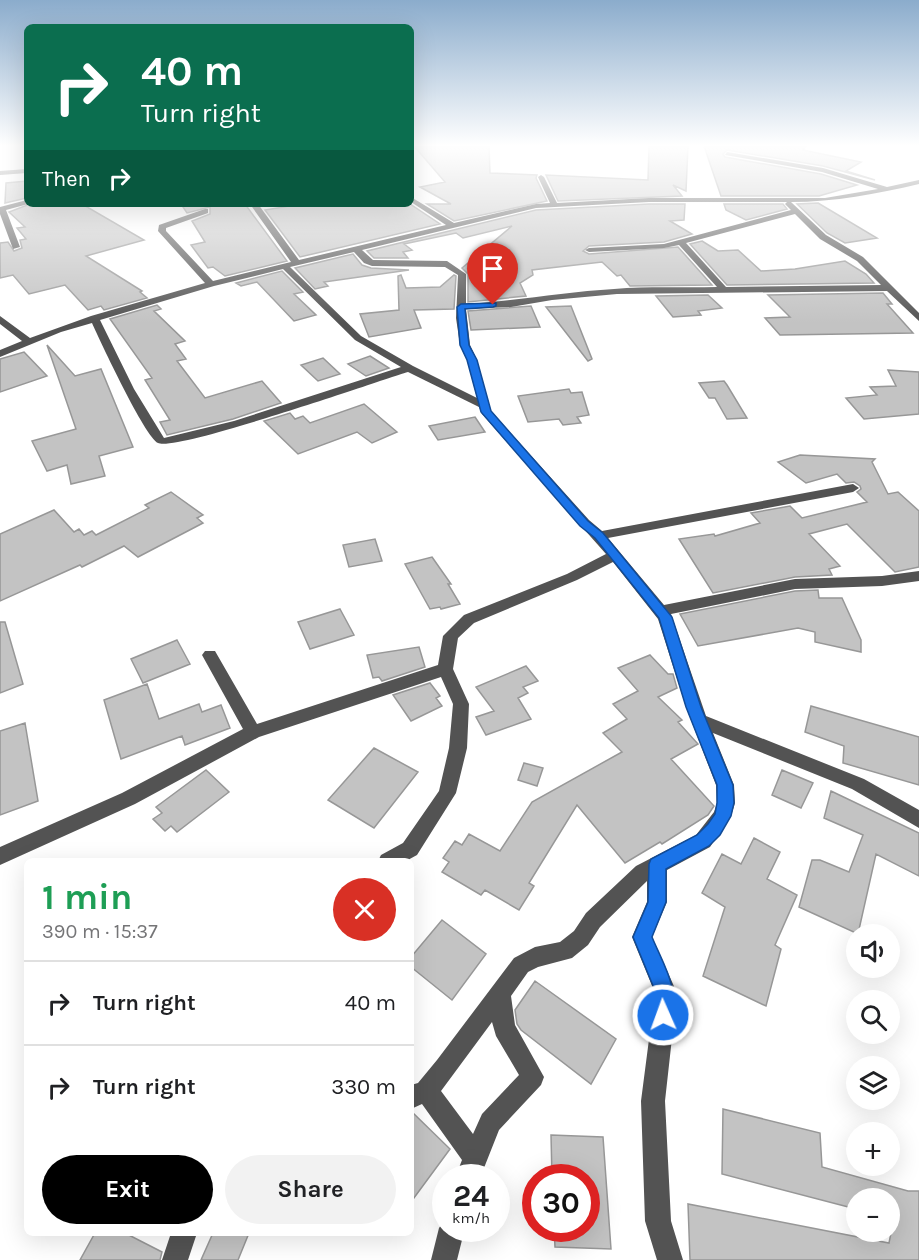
<!DOCTYPE html>
<html lang="en">
<head>
<meta charset="utf-8">
<style>
  body { margin:0; font-family:Karla,sans-serif; background:#f2f2f2; color:#202124; height:100vh; display:flex; flex-direction:column; font-size:22px; white-space:nowrap }
  * { box-sizing:border-box; margin:0 }
  p { font-size:20px; color:#757577 }
  .icon { flex:none; width:33px; height:33px; fill:none; stroke:currentColor; stroke-width:2; stroke-linecap:round; stroke-linejoin:round }
  .map { position:relative; flex:1; overflow:hidden }
  .drawer { position:absolute; left:24px; top:858px; width:390px; height:378px; display:flex; flex-direction:column; background:#fff; border-radius:9px; box-shadow:0 6px 24px #0002 }
  .drawer>* { flex:none }
  .hud { position:absolute; left:24px; top:24px; width:390px; height:183px; border-radius:9px; box-shadow:0 6px 24px #0002; background:#0b6e4f; color:#fff; overflow:hidden }
  .buttons { position:absolute; left:846px; top:924px; display:grid; gap:12px }
  .buttons a { display:grid; place-items:center; width:54px; height:54px; border-radius:50%; background:#fff; box-shadow:0 6px 24px #0002; font-size:30px }
  .speed { position:absolute; left:432px; top:1164px; display:flex; gap:12px; font-size:30px; font-weight:700; text-align:center }
  .speed>* { display:grid; place-content:center; width:78px; height:78px; border-radius:50%; background:#fff; box-shadow:0 6px 24px #0002; line-height:1 }
  .speed small { font-size:15px; font-weight:400 }
  .speed .limit { border:9px solid #d22; background:#fff; color:#111 }
  .pin { position:absolute; display:grid; place-items:center; width:51px; height:51px; color:#fff; margin:-62px -26px; border-radius:50% 50% 50% 0; rotate:-45deg; box-shadow:0 0 6px #0007 }
  .pin .icon { rotate:45deg }
  .me { position:absolute; width:66px; margin:-33px; rotate:358deg; stroke-linejoin:round; filter:drop-shadow(0 0 4px #0008) }
  .turn { display:flex; align-items:center; gap:21px; height:126px; padding:0 18px; font-size:27px }
  .turn .icon { width:78px; height:78px; stroke-width:2.5 }
  .turn b { display:block; font-size:42px; line-height:51px }
  .then { display:flex; align-items:center; height:57px; padding:0 18px; background:#0003; gap:12px; font-size:22px }
  .round { display:grid; place-items:center; flex:none; width:63px; height:63px; border-radius:32px; background:#f2f2f2 }
  .headline { display:flex; align-items:center; justify-content:space-between; height:102px; padding:0 18px }
  h1 { font-size:36px; font-weight:700; line-height:45px; color:#1e9e55 }
  .button { display:flex; gap:12px; margin-top:auto; padding:12px 18px }
  .button a { flex:1; height:69px; border-radius:36px; background:#000; color:#fff; font-size:24px; font-weight:700; line-height:69px; text-align:center }
  .button a+a { background:#f2f2f2; color:#202124 }
  ul { padding:0; list-style:none }
  li { display:flex; align-items:center; gap:18px; height:84px; padding:0 18px; border-top:2px solid #e0e0e0 }
  li div { flex:1 }
  li b { display:block; font-size:22px }
  li em { font-style:normal }
  .map>svg:first-child { display:block }
  .building { fill:#c3c3c3; stroke:#979797; stroke-width:1.5 }
  .lines { fill:none; stroke-linecap:round; stroke-linejoin:round }
  .minor { fill:#535353; fill-rule:evenodd }
  .route { fill:#1a73e8; stroke:#114b97; stroke-width:1.5 }
</style>
</head>
<body>
<div class="map">
<svg width="919" height="1260" viewBox="0 0 919 1260">
  <rect width="100%" height="100%" fill="#fff"/>
  <path class="building" d="M414 146H489L490 173 537 175 536 178 547 201 454 221 427 204H451L420 187 445 182Z
    M649 146H688L686 191 673 185 682 196 558 201 546 175 648 180Z
    M704 146H806L803 150 861 162 846 171 875 180 823 166 727 150 723 154 725 157 821 174 857 185 819 196H721Z
    M27 181V198L5 203 6 183Z
    M818 203 877 238 845 243 827 233 797 204Z
    M30 204H82L144 240 86 256 142 291 140 292 147 298 104 310 101 306 88 310 65 285 29 294 13 275 0 278V243L8 242 14 251 22 248 20 240 26 239 17 228 25 227 9 212Z
    M181 204H245L287 261 225 276 213 267 208 268 191 245 205 242 192 221 210 214V207L187 213Z
    M302 204H410L440 224 300 257 265 210Z
    M649 204H685L684 220 670 221 692 234 664 242 589 246 583 251 589 254 678 247 712 285 630 286 621 275 617 276 602 262 532 270 533 275 520 283 526 296 468 302V274L462 268 512 226 463 238 456 233 404 244 412 250 403 252 408 258H374L367 251 536 210Z
    M724 204H783L787 209 746 220 726 210Z
    M702 241 718 251 738 250 761 271 795 269 845 261 866 274 874 283 727 285 690 244Z
    M353 254 362 265 371 268 409 270 324 282 328 286 315 289 295 268Z
    M282 271 303 292 294 294 316 315 294 321 257 282 241 286 236 283Z
    M401 275 406 288 440 287 454 275 456 276 454 309 414 310 421 328 369 337 360 314 399 310 398 276Z
    M883 293 892 304H887L913 333 780 335 765 318 790 317 768 295Z
    M708 295 722 308 698 311 701 315 673 317 656 296Z
    M157 305 161 309 154 311 185 341 175 344 186 359 177 361 205 398 262 381 281 403 233 419 167 435 160 422 170 420 145 380 152 378 110 319Z
    M531 306 540 327 471 330 468 311Z
    M571 306 592 359 588 361 546 307Z
    M47 345 75 376 101 369 133 447 99 456 105 476 71 484 67 465 47 471 32 441 76 429Z
    M24 352 47 376 0 392V359Z
    M370 356 389 368 366 376 348 364Z
    M323 358 340 374 318 381 301 365Z
    M888 370 919 372V414L864 419 846 398 877 395 870 387 896 386Z
    M724 381 727 385 747 418 727 419 715 398H709L699 383Z
    M569 389 571 393 582 392 589 415 577 417 581 423 563 425 559 419 528 422 518 396Z
    M364 404 397 432 372 443 357 432 298 454 264 421 290 413 295 419 303 416 310 423Z
    M475 417 485 432 438 440 429 426Z
    M800 455 875 459 872 462 888 494 898 492 919 511V567L895 572 847 524 809 534 840 566 829 569 832 575 795 577 713 593 679 539 714 534 715 536 760 523 751 513 790 506 802 518 867 502 857 492 861 489 860 486 854 482 846 483 837 474 806 483 778 462Z
    M171 492 203 515 197 518 203 523 138 557 124 546 82 567 80 565 0 601V534L54 510 74 532 79 529 84 535 92 531 96 535 149 508 145 505Z
    M375 539 382 561 349 567 343 545Z
    M432 557 451 584H448L460 604 441 609 440 607 430 609 405 564Z
    M818 590 819 598H842L861 640V652L815 642V632L798 628 698 646 680 614 795 591Z
    M340 609 354 635 310 649 298 622Z
    M0 622H5L23 684 0 693Z
    M177 640 190 664 143 683 131 659Z
    M419 647 425 667 382 681 379 677 373 678 367 655Z
    M650 655 668 674H673L677 688 658 697 682 720 678 722 698 744 671 759 714 806 708 815 662 844 660 842 625 863 577 805 529 883 534 886 519 910 485 890 481 895 442 872 449 862 443 858 455 841 462 845 469 834 500 851 532 802 622 752 603 733 627 719 613 704 638 691 618 668Z
    M526 666 538 681 523 687 528 693 518 698 531 719 486 735 476 717 494 711 476 687Z
    M430 683 440 696 436 698 442 706 411 721 393 695Z
    M147 684 159 719 199 704 202 712 221 705 230 728 185 745 182 736 121 759 104 700Z
    M811 706 919 737V785L843 763 844 746 805 732Z
    M25 723 38 801 0 815V731Z
    M374 748 418 772 374 828 328 800Z
    M524 763 543 768 537 786 518 780Z
    M206 770 229 792 177 832 171 826 165 831 153 819 162 813 156 807Z
    M782 770 813 783 801 808 772 795Z
    M831 791 919 833V876L876 854 858 934 799 907 812 860H820L849 872 863 835 824 818Z
    M754 838 780 852 767 879 797 895 775 945 781 949 766 1006 703 976 725 907 702 893 722 854 741 864Z
    M442 920 486 954 452 1000 411 967V957Z
    M535 981 616 1039 591 1084 521 1030 517 1024 515 1010Z
    M723 1109 820 1133 822 1167 908 1191H919V1260H690L688 1204 889 1243 894 1218 890 1217V1198H856V1209L722 1174Z
    M411 1111 450 1149 411 1202Z
    M551 1135 603 1137 611 1249 555 1247 554 1228H586V1178H552Z
    M95 1233H125L162 1252 160 1260H80Z
    M213 1233H249L238 1260H201Z"/>
  <g class="lines">
    <path class="minor" d="M727 152 823 168 887 187 919 180V184C876 194 835 202 791 202L826 235 863 257 919 313V321L887 291 617 294 552 300 511 307 466 309 470 345 477 360 491 411 589 520 602 531 853 484 859 488 853 492 608 538 664 605 795 579 882 576 919 571V581L882 586 795 589 671 614 706 716 864 779 919 810V828L852 789 713 733 734 785 735 803 731 816 710 847 667 870V902L652 937 677 993 665 1101 671 1221 683 1260H657L645 1221 641 1101 655 993 632 937 647 902V881L600 927 588 945 572 958 538 967 528 972 511 996 515 1025 544 1077 541 1085 499 1130 480 1178H455L462 1160 422 1104 411 1109V1085L418 1083 437 1060 514 958 535 947 560 942 574 931 586 913 636 866 696 835 714 812 717 803 716 785 686 707 658 619 613 562 577 580 474 623 458 638 453 669 469 704 467 748 456 793 417 855 406 861H378L381 855 403 843 439 791 449 748 453 704 441 677 259 737 135 804 0 865V847L122 793 243 729 202 655 205 651H215L257 724 438 665 443 636 464 615 567 574 606 554 482 414 479 407 408 372C375 382 176 452 158 443 145 437 100 341 92 323L61 332 0 357V350L22 341 0 324V316L30 338 91 316 205 283 158 231 159 225 205 209H208V213L166 228V231L213 281 291 262 250 204H258L299 260 446 225 411 202V197L454 223 536 204 550 203 538 177 541 175 544 177 557 203 649 198H825L878 189 822 172 725 155ZM649 202H787L785 204 791 210 664 244 589 248 585 250 589 252 664 248 679 245 717 287C683 288 648 286 614 289 564 292 516 301 466 304V274L447 261 373 260 362 250 536 208ZM795 214 820 239 857 261 881 285 726 287 686 243ZM354 252 364 263 372 266 445 267 458 275 456 318 460 345 467 360 477 398 413 366 361 336 290 267ZM283 269 355 340 401 367 234 421 164 438 134 389 100 320 214 286ZM492 1022 496 1036 519 1075 482 1114 473 1134 441 1091Z
      M27 169V173L0 175V171Z
      M27 200 28 204 6 210 20 247 13 249 0 214V207Z
      M446 1218V1228H465L457 1260H431L439 1228Z
      M171 1233H197L188 1260H162Z"/>
  </g>
  <linearGradient id="sky" x2="0" y2="1"><stop stop-color="#8baccc"/><stop offset="0.45" stop-color="#fff"/><stop offset="1" stop-color="#fff" stop-opacity="0"/></linearGradient>
  <rect width="919" height="323" fill="url(#sky)"/>
  <path class="route" d="M496 303V306L493 307 465 309 469 345 477 360 491 411 588 521 603 533 672 617 701 707 733 785 734 803 731 816 720 835 709 846 666 869V902L652 937C663 964 682 992 670 1022L663 1025 656 1022 653 1015 656 993 633 937 648 902 649 864 651 859 697 835 708 824 715 814 717 803V785L686 707 659 618 595 538 580 526 481 412 467 360 460 345 457 307 461 304Z"/>
</svg>
<div class="buttons">
<a><svg class="icon" aria-label="sound" viewBox="0 0 24 24"><path d="M4 9h4l5-4v14l-5-4H4zM17 9q2 3 0 6"/></svg></a>
<a><svg class="icon" aria-label="search" viewBox="0 0 24 24"><circle cx="10" cy="10" r="6"/><path d="M15 15l6 6"/></svg></a>
<a><svg class="icon" aria-label="layers" viewBox="0 0 24 24"><path d="M12 4l9 5-9 5-9-5zM3 14l9 5 9-5"/></svg></a>
<a>+</a>
<a>−</a>
</div>
<div class="speed"><div>24<small>km/h</small></div><div class="limit">30</div></div>
<div class="pin" style="left:493px;top:305px;background:#d93025"><svg class="icon" aria-label="arrive" viewBox="0 0 24 24"><path d="M6 21V4h12l-3 4 3 4H6"/></svg></div>
<svg class="me" style="left:663px;top:1015px" viewBox="-20 -20 40 40"><circle r="17" fill="#1a73e8" stroke="#fff" stroke-width="3"/><path d="M0-11L8 9 0 5-8 9z" fill="#fff"/></svg>
<div class="hud">
<div class="turn"><svg class="icon" aria-label="right" viewBox="0 0 24 24"><path d="M7 20v-9h11M14 6l5 5-5 5"/></svg><div><b>40 m</b>Turn right</div></div>
<div class="then">Then<svg class="icon" aria-label="right" viewBox="0 0 24 24"><path d="M7 20v-9h11M14 6l5 5-5 5"/></svg></div>
</div>
<section class="drawer">
<div class="headline"><div><h1>1 min</h1><p>390 m · 15:37</p></div><a class="round" style="background:#d93025;color:#fff"><svg class="icon" aria-label="close" viewBox="0 0 24 24"><path d="M6 6l12 12M18 6L6 18"/></svg></a></div>
<ul>
<li><svg class="icon" aria-label="right" viewBox="0 0 24 24"><path d="M7 20v-9h11M14 6l5 5-5 5"/></svg><div><b>Turn right</b></div><em>40 m</em></li>
<li><svg class="icon" aria-label="right" viewBox="0 0 24 24"><path d="M7 20v-9h11M14 6l5 5-5 5"/></svg><div><b>Turn right</b></div><em>330 m</em></li>
</ul>
<div class="button"><a>Exit</a><a>Share</a></div>
</section>
</div>
</body>
</html>
